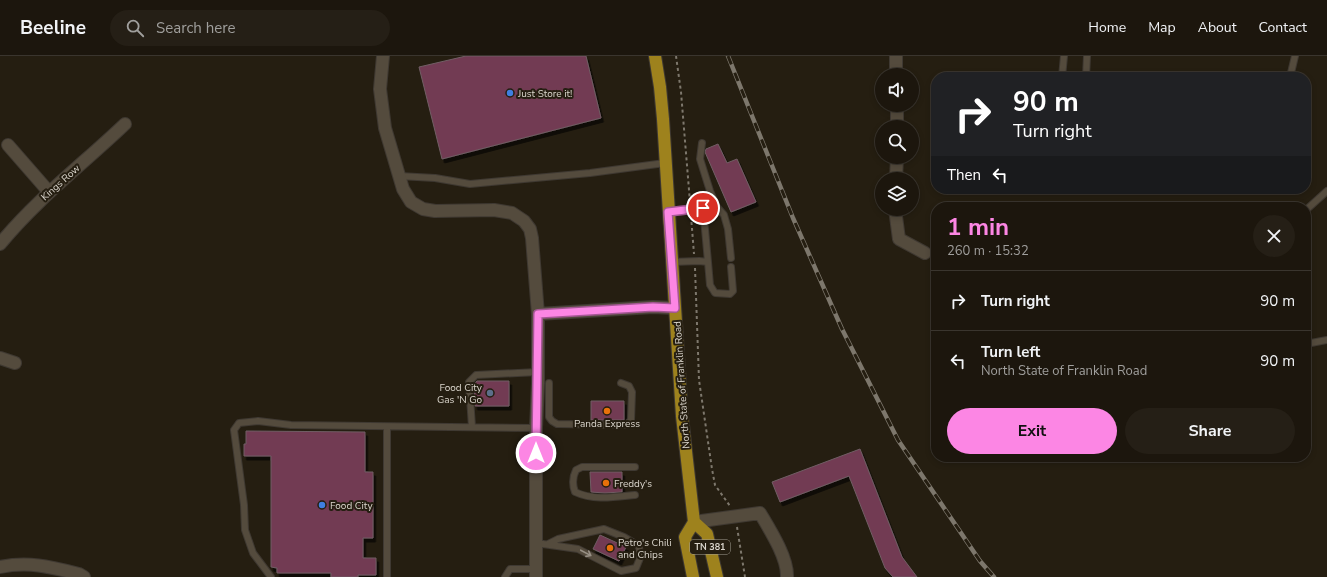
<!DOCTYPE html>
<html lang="en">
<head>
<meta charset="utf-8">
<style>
  body { margin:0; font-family:"Nunito Sans",sans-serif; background:#251f16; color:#f1f3f6; height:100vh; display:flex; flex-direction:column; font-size:15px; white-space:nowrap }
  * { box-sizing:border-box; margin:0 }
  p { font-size:13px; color:#a09f9d }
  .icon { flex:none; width:22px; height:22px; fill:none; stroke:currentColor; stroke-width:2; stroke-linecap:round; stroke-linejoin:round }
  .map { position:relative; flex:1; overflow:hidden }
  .details { position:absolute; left:931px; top:146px; width:380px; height:260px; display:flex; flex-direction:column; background:#1c160d; border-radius:16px; box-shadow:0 2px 6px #0003,0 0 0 1px #3a352e }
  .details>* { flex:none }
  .banner { position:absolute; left:931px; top:16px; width:380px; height:122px; border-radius:16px; box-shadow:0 2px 6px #0003,0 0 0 1px #3a352e; background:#202124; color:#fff; overflow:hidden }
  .buttons { position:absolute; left:875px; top:12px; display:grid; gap:8px }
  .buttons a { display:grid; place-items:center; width:44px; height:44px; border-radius:50%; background:#1c160d; box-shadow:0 2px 6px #0003,0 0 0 1px #3a352e; font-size:20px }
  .pin { position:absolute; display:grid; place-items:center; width:34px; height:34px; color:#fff; margin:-17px; border:2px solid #fff; border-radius:50%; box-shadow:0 1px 4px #0007 }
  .me { position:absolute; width:44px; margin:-22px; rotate:0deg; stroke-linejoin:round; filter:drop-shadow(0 0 3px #0008) }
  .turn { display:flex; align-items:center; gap:14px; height:84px; padding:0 16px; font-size:18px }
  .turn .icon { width:52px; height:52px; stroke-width:2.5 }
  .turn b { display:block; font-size:28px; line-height:34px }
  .then { display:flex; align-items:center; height:38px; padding:0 16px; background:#0003; gap:8px; font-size:15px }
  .round { display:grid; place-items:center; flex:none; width:42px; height:42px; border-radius:21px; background:#251f16 }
  .headline { display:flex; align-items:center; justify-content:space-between; height:68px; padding:0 16px }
  h1 { font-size:24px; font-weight:700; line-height:30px; color:#fc86e4 }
  .button { display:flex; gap:8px; margin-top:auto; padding:8px 16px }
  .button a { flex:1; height:46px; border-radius:24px; background:#fc86e4; color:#111; font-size:16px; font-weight:700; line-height:46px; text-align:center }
  .button a+a { background:#251f16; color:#f1f3f6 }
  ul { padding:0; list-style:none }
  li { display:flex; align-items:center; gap:12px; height:60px; padding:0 16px; border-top:1px solid #3a352e }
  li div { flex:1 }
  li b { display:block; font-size:15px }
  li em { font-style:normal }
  header { display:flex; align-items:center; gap:24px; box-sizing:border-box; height:56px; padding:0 20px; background:#1c160d; border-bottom:1px solid #3a352e }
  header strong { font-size:19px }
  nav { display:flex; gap:22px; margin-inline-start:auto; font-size:14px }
  .search { width:280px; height:36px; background:#251f16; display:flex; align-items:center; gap:10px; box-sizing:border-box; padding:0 14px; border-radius:22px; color:#a09f9d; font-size:15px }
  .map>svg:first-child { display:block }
  .building { fill:#723b52; stroke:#715e65; filter:url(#shadow) }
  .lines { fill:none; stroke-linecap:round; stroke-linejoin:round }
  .service-casing { stroke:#3f3932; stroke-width:8 }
  .minor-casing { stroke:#3f3932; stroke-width:14 }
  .trunk-casing { stroke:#3f3932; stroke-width:14 }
  .path { stroke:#7e786d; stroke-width:2; stroke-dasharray:3 3; stroke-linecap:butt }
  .service { stroke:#544b3d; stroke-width:6 }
  .minor { stroke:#544b3d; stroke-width:12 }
  .trunk { stroke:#9e821d; stroke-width:12 }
  .rail-casing { stroke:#7d776c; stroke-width:4.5 }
  .rail { stroke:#251e11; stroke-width:3; stroke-dasharray:9; stroke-linecap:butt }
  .oneway { stroke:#989085 }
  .route-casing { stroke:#a45794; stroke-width:10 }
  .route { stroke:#fc86e4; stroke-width:7 }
  .shop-dot { fill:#3f7fe0; stroke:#251e11; stroke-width:1.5 }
  .service-dot { fill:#5c6f8a; stroke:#251e11; stroke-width:1.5 }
  .food-dot { fill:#e8710a; stroke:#251e11; stroke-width:1.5 }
  .labels { text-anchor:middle; stroke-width:4; stroke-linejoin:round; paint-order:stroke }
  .shield { fill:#251e11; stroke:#a49f95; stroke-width:1 }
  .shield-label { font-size:9px; font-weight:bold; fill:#dbd6cd }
  .poi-label { font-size:10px; fill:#dbd6cd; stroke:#251e11; text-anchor:start }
  .street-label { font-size:10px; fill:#dbd6cd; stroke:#251e11 }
</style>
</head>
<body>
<header>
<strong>Beeline</strong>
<div class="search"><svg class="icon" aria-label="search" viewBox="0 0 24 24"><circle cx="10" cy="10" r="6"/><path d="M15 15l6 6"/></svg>Search here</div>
<nav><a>Home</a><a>Map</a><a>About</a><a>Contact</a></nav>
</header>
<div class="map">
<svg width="1327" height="521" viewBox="0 0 1327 521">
  <defs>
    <filter id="shadow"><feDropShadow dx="2.5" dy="4" stdDeviation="0" flood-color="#0009"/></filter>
  </defs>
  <rect width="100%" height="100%" fill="#251e11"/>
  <path class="building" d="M466 0H586L601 62 442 103 419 11Z
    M718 88 727 107 737 103 756 146 731 156 705 96 706 93Z
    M477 325H509V350H475L474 328Z
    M591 345H624V364H591Z
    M246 375 365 376V416H373V482H363V502H376V519H358V521H331V517H277V512L271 511V400H244V388H246Z
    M860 393 902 501 917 521H893L885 512 849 420 780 446 772 426Z
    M590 416H622V436L605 437 591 436Z
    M600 479 626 491 619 505 593 493Z"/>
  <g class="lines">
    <defs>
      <path id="service" d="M1062 21 1064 0
        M1086 21 1087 0
        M1290 21 1295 0
        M702 87 700 103 710 135 717 151
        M399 120 435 122 470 128 590 117 665 107
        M703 151 708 206
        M1306 154 1327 135
        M668 156 703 151H717L724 159 728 173 731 202
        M672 206 699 205 708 206 710 229 715 237 730 238 733 235 731 211
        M1306 290 1311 287 1327 284
        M549 327V361L552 365 557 368 624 369 628 367 631 364 632 336 629 330 621 327
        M472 371 469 326 476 319 538 316
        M635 439C615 441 594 445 575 436 572 428 572 422 576 414L582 411H635
        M536 487 578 493 621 515 636 512 640 502 639 490 624 481 604 473 558 483 548 488
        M271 521 253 497 245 474 244 449 234 374 239 367 258 365 291 369 536 372
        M387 521V371
        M505 521 510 513H536"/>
      <path id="minor" d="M383 0 380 33 385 72 403 133 411 146 423 153 435 155 494 154 512 157 524 165 530 173 532 182 538 258V327L536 372V521
        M896 19V0
        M897 49V71
        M8 89 49 136
        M896 123 897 101
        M895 153 899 183 925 197
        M0 188C37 143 83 108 125 68
        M538 258 653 251 675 252
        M0 302 15 307
        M694 466 760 457C770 474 788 502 787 521
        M0 511C29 505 51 511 79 518L84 521"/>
      <path id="trunk" d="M655 0 660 31 663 63 682 360 694 466 685 481 693 521
        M694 466 707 478 717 521"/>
    </defs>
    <use href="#service" class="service-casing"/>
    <use href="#minor" class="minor-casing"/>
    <use href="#trunk" class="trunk-casing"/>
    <path class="path" d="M676 0 681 36 690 146
      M691 160 694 198
      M695 212 699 324 712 413 715 429 730 450
      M737 471 745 521"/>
    <use href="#service" class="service"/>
    <use href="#minor" class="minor"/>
    <use href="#trunk" class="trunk"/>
    <defs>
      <path id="rail" d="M728 0 793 162 842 273 898 384 980 505 994 521"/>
    </defs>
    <use href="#rail" class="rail-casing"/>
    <use href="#rail" class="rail"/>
  </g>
  <defs><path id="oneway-shaft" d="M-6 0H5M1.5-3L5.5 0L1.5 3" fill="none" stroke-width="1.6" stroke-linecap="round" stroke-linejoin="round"/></defs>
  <use class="oneway" href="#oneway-shaft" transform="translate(586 497) rotate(28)"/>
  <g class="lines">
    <defs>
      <path id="route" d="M536 397 538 258 653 251 675 252 668 156 703 152"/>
    </defs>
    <use href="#route" class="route-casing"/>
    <use href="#route" class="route"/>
  </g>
  <g class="shop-dot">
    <circle cx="510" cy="37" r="4"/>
    <circle cx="322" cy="449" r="4"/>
  </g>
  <circle class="service-dot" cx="490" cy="337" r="4"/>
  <g class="food-dot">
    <circle cx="607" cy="355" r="4"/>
    <circle cx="606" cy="427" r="4"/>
    <circle cx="610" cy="492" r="4"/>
  </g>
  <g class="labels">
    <rect class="shield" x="690" y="484" width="40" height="14" rx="3"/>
    <g class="shield-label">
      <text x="710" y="494">TN 381</text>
    </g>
    <g class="poi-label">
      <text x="518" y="41">Just Store it!</text>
      <text x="482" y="335" text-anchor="end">Food City<tspan x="482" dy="12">Gas 'N Go</tspan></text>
      <text x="607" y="371" text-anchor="middle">Panda Express</text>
      <text x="614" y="431">Freddy's</text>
      <text x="330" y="453">Food City</text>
      <text x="618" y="490">Petro's Chili<tspan x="618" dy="12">and Chips</tspan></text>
    </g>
    <g class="street-label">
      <text transform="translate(60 126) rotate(-42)" y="4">Kings Row</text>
      <text transform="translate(681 329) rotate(-94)" y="4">North State of Franklin Road</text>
    </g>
  </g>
</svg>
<div class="buttons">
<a><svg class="icon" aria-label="sound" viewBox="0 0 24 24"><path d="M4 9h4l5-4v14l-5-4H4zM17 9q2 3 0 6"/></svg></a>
<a><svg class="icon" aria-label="search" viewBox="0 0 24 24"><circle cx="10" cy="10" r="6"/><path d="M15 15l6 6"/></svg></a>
<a><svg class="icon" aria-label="layers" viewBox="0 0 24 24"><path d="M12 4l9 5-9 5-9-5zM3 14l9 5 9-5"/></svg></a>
</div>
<div class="pin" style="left:703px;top:152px;background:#d93025"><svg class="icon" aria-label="arrive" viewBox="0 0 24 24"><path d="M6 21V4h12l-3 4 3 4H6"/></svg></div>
<svg class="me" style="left:536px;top:397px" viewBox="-20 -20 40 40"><circle r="17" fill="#fc86e4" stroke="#fff" stroke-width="3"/><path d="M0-11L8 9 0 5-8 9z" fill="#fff"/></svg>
<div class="banner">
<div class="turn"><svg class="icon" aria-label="right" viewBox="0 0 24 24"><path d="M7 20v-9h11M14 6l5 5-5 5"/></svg><div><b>90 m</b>Turn right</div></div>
<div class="then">Then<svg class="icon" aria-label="left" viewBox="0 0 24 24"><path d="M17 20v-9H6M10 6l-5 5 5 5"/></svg></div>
</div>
<section class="details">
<div class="headline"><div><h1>1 min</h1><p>260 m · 15:32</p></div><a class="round"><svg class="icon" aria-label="close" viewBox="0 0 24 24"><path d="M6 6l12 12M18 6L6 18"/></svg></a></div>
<ul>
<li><svg class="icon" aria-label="right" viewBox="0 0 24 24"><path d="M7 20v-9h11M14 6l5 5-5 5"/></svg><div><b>Turn right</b></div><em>90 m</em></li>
<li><svg class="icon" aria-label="left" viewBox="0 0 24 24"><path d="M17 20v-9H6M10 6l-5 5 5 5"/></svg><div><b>Turn left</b><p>North State of Franklin Road</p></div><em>90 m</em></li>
</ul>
<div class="button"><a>Exit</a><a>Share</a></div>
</section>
</div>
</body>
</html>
